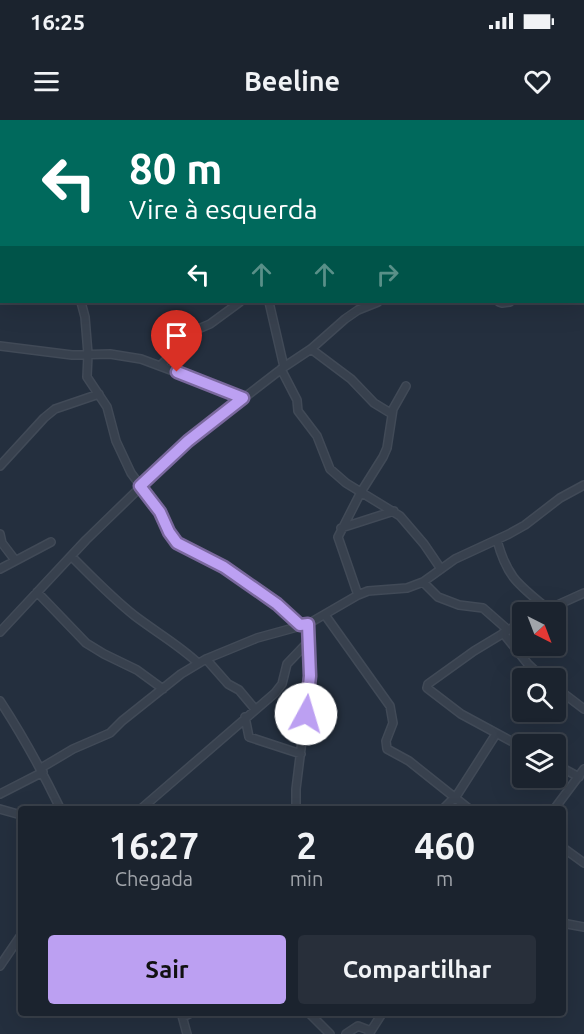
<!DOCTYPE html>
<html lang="pt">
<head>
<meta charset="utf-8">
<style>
  body { margin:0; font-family:Ubuntu,sans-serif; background:#282f3a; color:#f1f3f6; height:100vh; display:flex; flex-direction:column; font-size:22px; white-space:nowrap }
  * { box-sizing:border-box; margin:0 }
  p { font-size:20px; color:#a0a4aa }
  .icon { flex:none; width:33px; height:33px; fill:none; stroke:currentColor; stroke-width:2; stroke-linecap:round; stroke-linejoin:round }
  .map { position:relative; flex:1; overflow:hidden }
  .side { position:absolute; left:18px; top:686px; width:548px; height:210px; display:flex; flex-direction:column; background:#1b232e; border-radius:6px; box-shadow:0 6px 24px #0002,0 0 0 2px #39404a }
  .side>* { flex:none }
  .guide { position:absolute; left:0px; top:0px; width:585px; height:183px; box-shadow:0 6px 24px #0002,0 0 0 2px #39404a; background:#00695c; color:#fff; overflow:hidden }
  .needle { width:39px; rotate:138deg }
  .controls { position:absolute; left:512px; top:482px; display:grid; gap:12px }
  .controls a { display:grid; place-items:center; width:54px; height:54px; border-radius:6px; background:#1b232e; box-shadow:0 6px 24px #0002,0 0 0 2px #39404a; font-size:30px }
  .pin { position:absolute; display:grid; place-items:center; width:51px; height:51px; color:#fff; margin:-62px -26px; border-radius:50% 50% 50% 0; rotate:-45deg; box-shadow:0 0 6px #0007 }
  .pin .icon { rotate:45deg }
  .me { position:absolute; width:66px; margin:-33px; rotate:6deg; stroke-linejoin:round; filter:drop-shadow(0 0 4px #0008) }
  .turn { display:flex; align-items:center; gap:21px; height:126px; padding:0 30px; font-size:27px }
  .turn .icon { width:78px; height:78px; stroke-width:2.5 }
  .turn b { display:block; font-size:42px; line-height:51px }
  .lanes { display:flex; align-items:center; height:57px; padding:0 30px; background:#0003; justify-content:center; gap:30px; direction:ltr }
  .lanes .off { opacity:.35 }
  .eta { display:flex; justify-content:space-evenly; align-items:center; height:102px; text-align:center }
  .eta b { font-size:36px; font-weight:700; line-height:42px }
  .action { display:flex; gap:12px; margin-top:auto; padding:12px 30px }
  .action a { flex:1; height:69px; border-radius:6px; background:#bca0f2; color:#111; font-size:24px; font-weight:700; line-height:69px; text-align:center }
  .action a+a { background:#282f3a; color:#f1f3f6 }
  .status { display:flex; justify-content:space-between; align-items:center; height:42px; padding:0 30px; background:#1b232e; direction:ltr }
  .status svg { height:16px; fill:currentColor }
  header { display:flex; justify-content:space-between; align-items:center; height:78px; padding:0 30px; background:#1b232e; font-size:27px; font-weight:700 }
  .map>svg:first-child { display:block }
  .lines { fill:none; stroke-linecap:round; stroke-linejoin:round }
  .street-casing { stroke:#414a57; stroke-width:10 }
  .street { stroke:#38414e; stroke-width:7 }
  .route-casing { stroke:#7a689d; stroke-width:15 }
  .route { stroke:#bca0f2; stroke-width:10 }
</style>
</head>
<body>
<div class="status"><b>16:25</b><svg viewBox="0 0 49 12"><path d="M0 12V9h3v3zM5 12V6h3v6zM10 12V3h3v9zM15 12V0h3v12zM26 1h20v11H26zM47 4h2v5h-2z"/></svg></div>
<header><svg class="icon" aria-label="menu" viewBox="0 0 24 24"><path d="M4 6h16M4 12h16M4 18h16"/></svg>Beeline<svg class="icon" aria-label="heart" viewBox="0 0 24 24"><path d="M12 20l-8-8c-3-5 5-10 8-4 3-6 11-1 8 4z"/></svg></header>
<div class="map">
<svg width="584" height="914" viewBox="0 0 584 914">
  <rect width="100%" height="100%" fill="#242f3e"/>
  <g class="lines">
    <defs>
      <path id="street" d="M385 0 386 2
        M54 2 56 0
        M166 2V0
        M0 12H2
        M0 82 2 83
        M81 182 85 197 88 234 87 257 107 287 116 321 131 353 160 392 173 418 188 430 224 447 277 485 300 505
        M269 182 284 247
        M499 182 502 183 510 182
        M0 226 72 235 110 234 141 239 243 277
        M311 229 351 259 374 283 392 294
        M160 246 196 210 210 204 240 182
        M281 249 297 280 298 291 317 316 330 349 346 363 400 396 424 424 441 449
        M0 346 44 298 55 289 99 274
        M341 408 394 391
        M0 414 2 423 15 440
        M497 420C507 458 519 465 548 489
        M71 436C92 457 112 478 135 496 156 512 179 525 198 543
        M0 449 51 422
        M423 462 438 477 459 485 483 488 508 510
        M37 472 86 523 104 534 137 550 163 569
        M358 475 338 417 361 372 383 337 387 328 393 289 406 266
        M542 492 584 473
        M325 495 390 586 393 603 386 621 387 629 409 641 468 688
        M522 502 474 531 428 564 427 568 461 594 522 627
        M0 512 86 420 188 321 284 247 311 229 345 199 358 190 378 182
        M503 513 528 544 543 558
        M206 539 228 564 239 570 255 589
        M555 567 584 589
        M0 581C23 616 42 651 60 688
        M245 597 249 617 301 634
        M555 644 579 657
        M41 648 73 629 110 613 122 601 181 554 206 539 257 518 308 504 358 475 368 471 407 468 423 462 455 439 509 414 525 405 560 378 584 365
        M0 674 43 652
        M142 688 275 573 282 564 287 544 308 522
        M296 688V669L310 556 308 504
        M444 688 457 675 496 614
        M555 688 584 649
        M0 689 21 695
        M562 727 584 743
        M562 803 584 807
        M0 846 21 815
        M181 892 187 914
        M308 892 330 914
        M183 897 193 892
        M346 914 358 906 371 911
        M369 914 383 892"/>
    </defs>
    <use href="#street" class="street-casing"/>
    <use href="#street" class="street"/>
  </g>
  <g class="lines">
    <defs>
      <path id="route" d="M177 252 243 278 188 321 140 366 160 392 169 412 177 423 224 447 277 484 300 505 308 504 310 556 306 594"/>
    </defs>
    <use href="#route" class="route-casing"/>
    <use href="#route" class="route"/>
  </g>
</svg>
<div class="controls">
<a><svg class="needle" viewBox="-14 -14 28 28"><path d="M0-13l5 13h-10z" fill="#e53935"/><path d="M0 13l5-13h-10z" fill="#a0a4aa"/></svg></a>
<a><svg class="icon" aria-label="search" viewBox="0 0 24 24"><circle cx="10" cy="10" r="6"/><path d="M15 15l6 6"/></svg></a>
<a><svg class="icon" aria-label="layers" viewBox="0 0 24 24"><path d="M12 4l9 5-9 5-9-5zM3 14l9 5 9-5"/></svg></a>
</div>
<div class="pin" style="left:177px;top:252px;background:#d93025"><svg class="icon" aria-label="arrive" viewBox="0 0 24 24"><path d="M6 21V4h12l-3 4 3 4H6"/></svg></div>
<svg class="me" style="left:306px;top:594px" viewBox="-20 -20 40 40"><circle r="19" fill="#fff"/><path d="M0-13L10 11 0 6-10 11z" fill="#bca0f2"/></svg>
<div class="guide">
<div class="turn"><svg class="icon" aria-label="left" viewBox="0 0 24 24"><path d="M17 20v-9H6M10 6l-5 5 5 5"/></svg><div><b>80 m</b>Vire à esquerda</div></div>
<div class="lanes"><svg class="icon" aria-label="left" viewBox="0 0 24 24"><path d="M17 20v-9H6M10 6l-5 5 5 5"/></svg><svg class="icon off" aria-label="ahead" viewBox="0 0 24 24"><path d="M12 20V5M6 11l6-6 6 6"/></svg><svg class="icon off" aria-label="ahead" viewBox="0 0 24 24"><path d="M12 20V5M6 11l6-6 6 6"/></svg><svg class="icon off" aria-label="right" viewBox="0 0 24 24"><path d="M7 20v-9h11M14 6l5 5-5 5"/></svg></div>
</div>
<section class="side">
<div class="eta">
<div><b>16:27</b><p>Chegada</p></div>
<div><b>2</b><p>min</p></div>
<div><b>460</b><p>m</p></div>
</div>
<div class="action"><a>Sair</a><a>Compartilhar</a></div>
</section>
</div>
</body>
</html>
